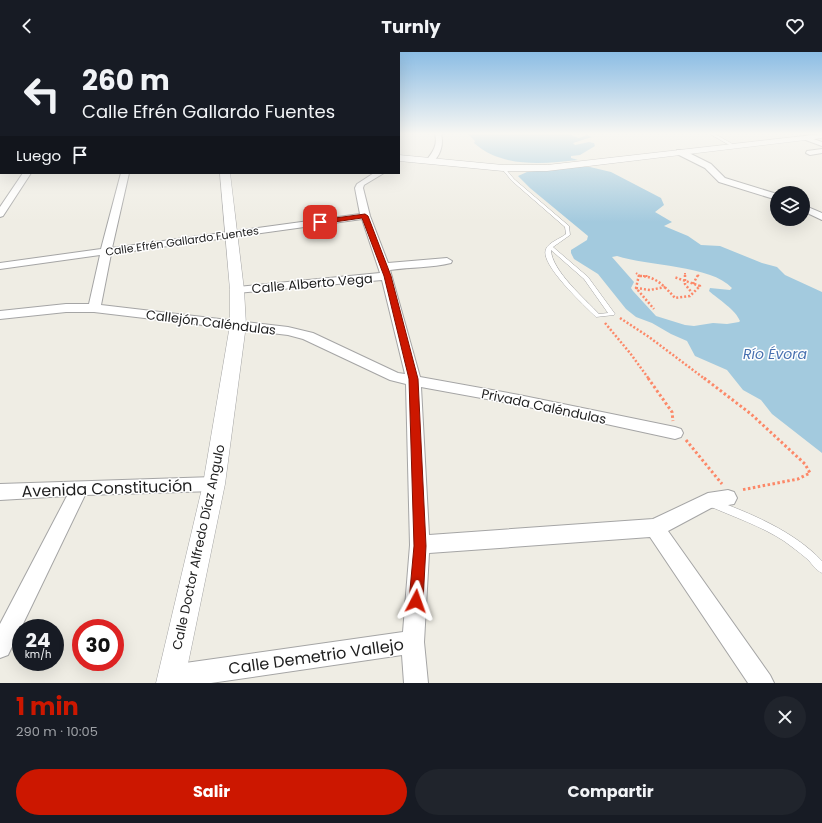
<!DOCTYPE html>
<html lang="es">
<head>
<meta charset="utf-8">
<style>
  body { margin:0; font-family:Poppins,sans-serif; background:#20242c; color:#f1f3f6; height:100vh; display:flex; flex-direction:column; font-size:15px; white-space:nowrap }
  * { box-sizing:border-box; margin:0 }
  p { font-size:13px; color:#9ea1a6 }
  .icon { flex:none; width:22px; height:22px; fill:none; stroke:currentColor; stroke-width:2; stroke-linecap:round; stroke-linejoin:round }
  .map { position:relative; height:631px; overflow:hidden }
  .panel { display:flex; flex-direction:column; background:#171b24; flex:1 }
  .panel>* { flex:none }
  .guide { position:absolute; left:0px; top:0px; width:400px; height:122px; box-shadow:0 4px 16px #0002; background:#171b24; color:#f1f3f6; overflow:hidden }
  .buttons { position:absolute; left:770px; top:134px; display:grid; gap:8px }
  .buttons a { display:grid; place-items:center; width:40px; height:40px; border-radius:50%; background:#171b24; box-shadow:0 4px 16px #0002; font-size:20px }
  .speed { position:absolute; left:12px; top:567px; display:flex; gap:8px; font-size:20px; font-weight:700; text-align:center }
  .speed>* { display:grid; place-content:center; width:52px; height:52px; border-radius:50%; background:#171b24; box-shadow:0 4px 16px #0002; line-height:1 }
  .speed small { font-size:10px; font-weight:400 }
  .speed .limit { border:6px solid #d22; background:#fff; color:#111 }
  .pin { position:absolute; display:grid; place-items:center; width:34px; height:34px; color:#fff; margin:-17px; border-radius:8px; box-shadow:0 2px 6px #0006 }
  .me { position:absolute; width:44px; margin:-22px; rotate:4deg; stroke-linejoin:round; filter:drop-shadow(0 0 3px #0008) }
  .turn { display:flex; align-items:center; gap:14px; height:84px; padding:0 16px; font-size:18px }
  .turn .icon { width:52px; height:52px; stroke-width:2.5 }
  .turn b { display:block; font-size:28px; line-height:34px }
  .then { display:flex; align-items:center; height:38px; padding:0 16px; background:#0003; gap:8px; font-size:15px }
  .round { display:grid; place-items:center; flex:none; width:42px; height:42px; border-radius:21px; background:#20242c }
  .headline { display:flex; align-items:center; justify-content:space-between; height:68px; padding:0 16px }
  h1 { font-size:24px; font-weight:700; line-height:30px; color:#cc1700 }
  .action { display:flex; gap:8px; margin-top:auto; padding:8px 16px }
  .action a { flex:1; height:46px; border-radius:24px; background:#cc1700; color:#fff; font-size:16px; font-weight:700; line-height:46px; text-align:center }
  .action a+a { background:#20242c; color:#f1f3f6 }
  header { display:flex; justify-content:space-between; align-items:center; height:52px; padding:0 16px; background:#171b24; font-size:18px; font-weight:700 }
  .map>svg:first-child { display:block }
  .water { fill:#a3cade; fill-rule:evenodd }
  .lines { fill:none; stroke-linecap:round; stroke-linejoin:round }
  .service-casing { stroke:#a5a5a5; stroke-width:1 }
  .minor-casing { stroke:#a5a5a5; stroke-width:2 }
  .tertiary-casing { stroke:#a5a5a5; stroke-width:1 }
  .path-far2 { stroke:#fc8868; stroke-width:2; stroke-dasharray:1.5 1.5; stroke-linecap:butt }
  .path-far1 { stroke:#fc8868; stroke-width:2.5; stroke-dasharray:2 2; stroke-linecap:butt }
  .path { stroke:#fc8868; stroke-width:3; stroke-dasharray:2.5 2.5; stroke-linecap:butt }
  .service { fill:#fff; fill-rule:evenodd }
  .minor { fill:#fff; fill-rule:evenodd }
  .tertiary { fill:#fff; fill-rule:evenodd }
  .route { fill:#cc1700; stroke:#850f00 }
  .labels { text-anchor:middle; stroke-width:3; stroke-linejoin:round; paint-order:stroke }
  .far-street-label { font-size:11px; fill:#1e1e1e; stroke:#fff }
  .street-label { font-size:13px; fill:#1e1e1e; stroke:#fff }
  .water-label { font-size:14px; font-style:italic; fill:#4871b0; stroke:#fff }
  .near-street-label { font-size:16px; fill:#1e1e1e; stroke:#fff }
</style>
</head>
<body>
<header><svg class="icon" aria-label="back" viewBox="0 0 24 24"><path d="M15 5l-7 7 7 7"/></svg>Turnly<svg class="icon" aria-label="heart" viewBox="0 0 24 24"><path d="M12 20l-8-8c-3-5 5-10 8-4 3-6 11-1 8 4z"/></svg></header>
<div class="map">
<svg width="822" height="631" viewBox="0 0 822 631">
  <rect width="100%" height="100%" fill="#efede4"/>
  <path class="water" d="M468 82H568L579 86 587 83 592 85 573 91 575 93 589 90 594 91 595 94 580 103 571 104V106L578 108C543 112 502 116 474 91L475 89Z
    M576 115H590L611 120 661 146 664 153 655 160 672 170 664 174 688 184 701 193 720 194 762 211 777 215 785 223 822 240V401L772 362 761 348 743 338 727 318 695 304 687 289 671 282 652 271 636 265 626 257 598 222 574 207 571 201V198L587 188 588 184 530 136 518 124 527 120ZM617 204C647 214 711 213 732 236L730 238 710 236 709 239C718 247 736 258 740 269L739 270 727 272 713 271 694 274 685 273 656 264 633 239 631 236 634 230 612 205Z"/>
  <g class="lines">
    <defs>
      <path id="service" d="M710 82H715L736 94 733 95Z
        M502 115H504L514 127 569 174 570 183 553 195 588 225 615 262 614 263 596 265C585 254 539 212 546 197 549 190 560 187 566 182L565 175 512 129 502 117ZM551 198 584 227 608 261 599 262C586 248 551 218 551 198Z
        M712 447C750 461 794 479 822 509V521C815 518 812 511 806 506 799 500 792 495 784 489 761 474 734 465 709 454L707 451 709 448Z"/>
      <path id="minor" d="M435 82H441C444 92 440 107 430 111L426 109C433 100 438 93 435 82Z
        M805 84 822 90V94L803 87 802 86Z
        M822 97V101L810 103 806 101 807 99Z
        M677 98H683L711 112 725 126 777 142V148L719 130 705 116 677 102Z
        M0 110H1V114H0Z
        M23 121H31L3 164 0 165V155Z
        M121 121H129L112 196 360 162 355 136 357 132 374 121H384L364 133 363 136 370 164 388 211 447 206 452 209 451 211C432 216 410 215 390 218L420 325 519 343 675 375 681 377 683 381 681 385 675 387 519 353 421 335 429 483 653 467 708 441 728 438 734 440 737 446 734 452 711 456 668 479 770 623 774 631H748L650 485 429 501 424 590 428 631H404L402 603 211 631H162L159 625 163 617 171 613 403 580 410 493 406 332 390 328 303 287 288 283 94 260H66L0 267V259L66 252H89L100 203 0 217V211L101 197ZM362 167 380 221 237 235 233 236 231 238 233 240 237 241 382 228 405 322 398 321 313 281 288 275 101 253 111 202Z
        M803 153 822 161V168L803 159Z
        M214 425 220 427 223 432 220 437 214 439 85 443 8 603 0 606V572L67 444 0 448V432Z"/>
      <path id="tertiary" d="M822 82V86L547 119H503L399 109V103L503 113H547Z
        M220 121H230L244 238 246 273 225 432 184 631H156L203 432 230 273V238Z"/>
    </defs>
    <use href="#service" class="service-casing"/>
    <use href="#minor" class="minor-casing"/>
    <use href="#tertiary" class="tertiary-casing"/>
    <path class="path-far2" d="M636 221 640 224
      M685 221V224
      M640 224H648
      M698 224 699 222"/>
    <path class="path-far1" d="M639 223 636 236 654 257
      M685 223V232L692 241
      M640 224C656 224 665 235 675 246L690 244 700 234 674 225
      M693 232 698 223
      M636 236 650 238 665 235
      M620 266 649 285 705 327
      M605 271 630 301 649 327"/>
    <path class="path" d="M648 326 672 360 673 369
      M704 326 751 362 805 412 810 421 798 427 741 438
      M686 388 722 432"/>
    <use href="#service" class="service"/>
    <use href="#minor" class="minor"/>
    <use href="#tertiary" class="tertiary"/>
  </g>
  <linearGradient id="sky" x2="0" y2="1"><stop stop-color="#8cbde4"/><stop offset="0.48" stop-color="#f8f7f3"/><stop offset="1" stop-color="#f8f7f3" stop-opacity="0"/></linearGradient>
  <rect width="822" height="170" fill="url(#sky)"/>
  <path class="route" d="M365 162 368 164 391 224 418 327 426 494 423 549 421 554 416 556 411 554 409 549 414 494 409 327 384 224 362 166 320 172 317 170 320 168Z"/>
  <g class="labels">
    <g class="far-street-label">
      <text transform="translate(182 189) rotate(-8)" y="4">Calle Efrén Gallardo Fuentes</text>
    </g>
    <g class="street-label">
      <text transform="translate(312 231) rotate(-5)" y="5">Calle Alberto Vega</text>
      <text transform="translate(211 270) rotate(7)" y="5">Callejón Caléndulas</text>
      <text transform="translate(544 354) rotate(12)" y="5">Privada Caléndulas</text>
      <text transform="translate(198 495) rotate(-78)" y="5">Calle Doctor Alfredo Díaz Angulo</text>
    </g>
    <g class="water-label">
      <text x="775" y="307">Río Évora</text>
    </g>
    <g class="near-street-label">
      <text transform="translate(107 436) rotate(-2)" y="6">Avenida Constitución</text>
      <text transform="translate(316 604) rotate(-8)" y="6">Calle Demetrio Vallejo</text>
    </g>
  </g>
</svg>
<div class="buttons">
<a><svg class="icon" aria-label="layers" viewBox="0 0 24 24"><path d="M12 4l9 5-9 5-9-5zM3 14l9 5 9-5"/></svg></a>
</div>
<div class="speed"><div>24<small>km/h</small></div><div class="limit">30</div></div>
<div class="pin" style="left:320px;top:170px;background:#d93025"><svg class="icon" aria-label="arrive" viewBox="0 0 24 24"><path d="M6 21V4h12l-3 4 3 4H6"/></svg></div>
<svg class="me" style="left:416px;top:549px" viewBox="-20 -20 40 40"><path d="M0-17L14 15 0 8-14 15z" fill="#cc1700" stroke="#fff" stroke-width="4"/></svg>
<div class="guide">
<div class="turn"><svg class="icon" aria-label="left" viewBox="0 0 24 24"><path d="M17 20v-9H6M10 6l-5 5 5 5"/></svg><div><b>260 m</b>Calle Efrén Gallardo Fuentes</div></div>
<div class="then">Luego<svg class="icon" aria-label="arrive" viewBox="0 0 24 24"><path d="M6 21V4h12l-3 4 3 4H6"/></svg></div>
</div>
</div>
<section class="panel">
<div class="headline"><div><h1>1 min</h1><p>290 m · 10:05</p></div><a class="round"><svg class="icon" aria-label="close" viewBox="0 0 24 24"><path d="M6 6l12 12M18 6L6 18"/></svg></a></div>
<div class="action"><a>Salir</a><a>Compartir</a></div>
</section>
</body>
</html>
